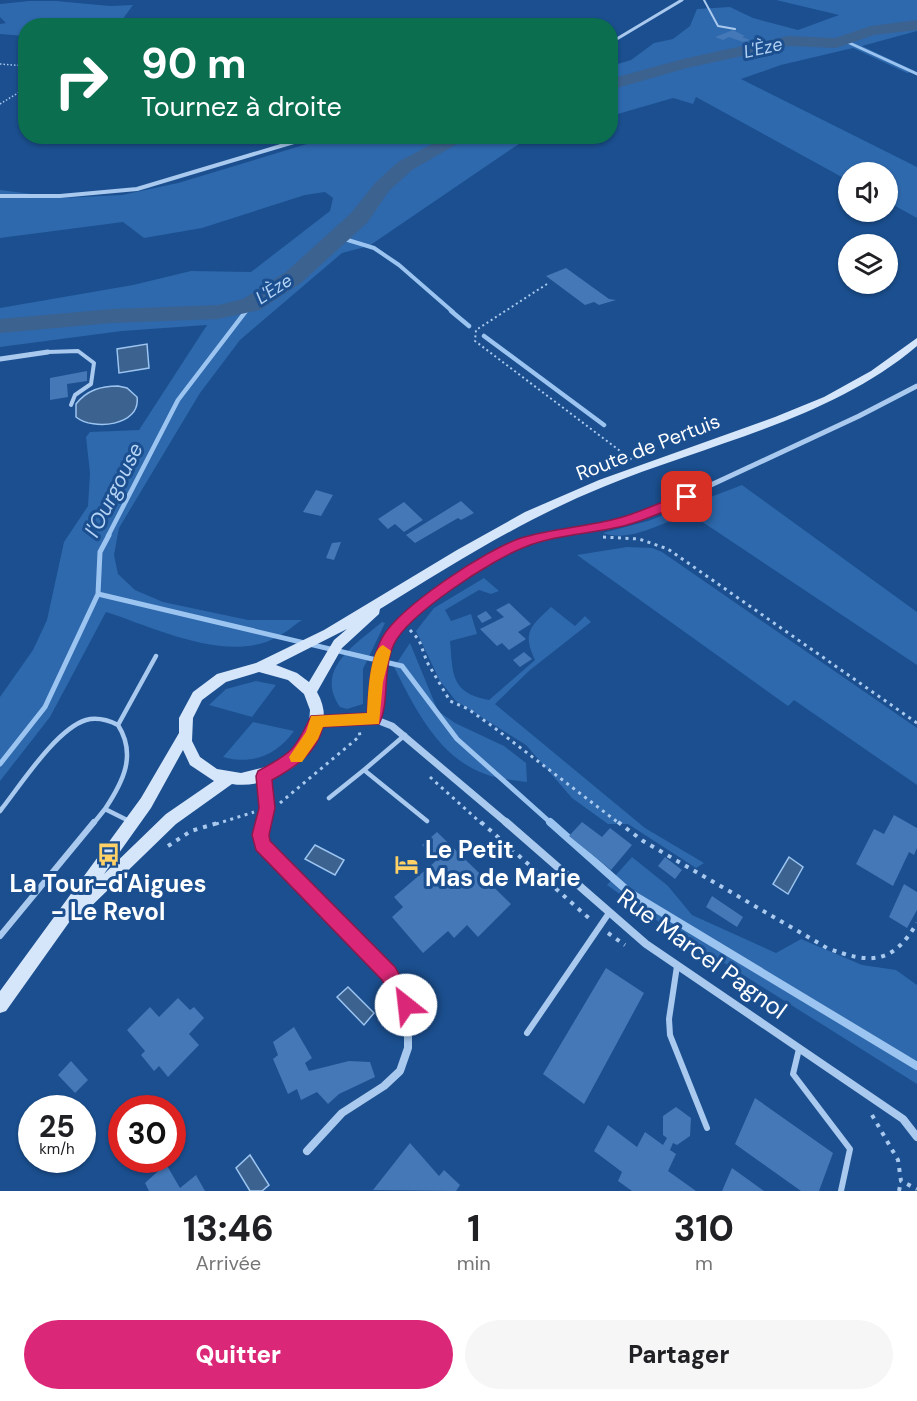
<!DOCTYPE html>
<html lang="fr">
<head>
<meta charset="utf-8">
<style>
  body { margin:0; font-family:"DM Sans",sans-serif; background:#f6f6f6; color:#202124; height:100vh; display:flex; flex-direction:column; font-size:22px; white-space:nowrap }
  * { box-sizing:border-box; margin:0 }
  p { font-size:20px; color:#757577 }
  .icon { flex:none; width:33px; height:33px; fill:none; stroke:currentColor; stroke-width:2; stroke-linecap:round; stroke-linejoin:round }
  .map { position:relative; height:1191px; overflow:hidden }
  .details { display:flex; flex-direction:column; background:#fff; flex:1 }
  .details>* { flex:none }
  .hud { position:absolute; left:18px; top:18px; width:600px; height:126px; border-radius:24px; box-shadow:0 2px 4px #0004; background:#0b6e4f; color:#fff; overflow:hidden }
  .tools { position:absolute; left:838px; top:162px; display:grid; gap:12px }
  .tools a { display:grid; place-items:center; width:60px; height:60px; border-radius:50%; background:#fff; box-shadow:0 2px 4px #0004; font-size:30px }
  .speed { position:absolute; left:18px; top:1095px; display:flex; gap:12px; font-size:30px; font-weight:700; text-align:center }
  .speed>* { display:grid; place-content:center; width:78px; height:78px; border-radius:50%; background:#fff; box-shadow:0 2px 4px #0004; line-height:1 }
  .speed small { font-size:15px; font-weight:400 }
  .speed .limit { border:9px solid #d22; background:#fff; color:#111 }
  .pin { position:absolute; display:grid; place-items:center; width:51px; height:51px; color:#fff; margin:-26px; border-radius:12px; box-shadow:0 3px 9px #0006 }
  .me { position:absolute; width:66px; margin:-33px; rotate:331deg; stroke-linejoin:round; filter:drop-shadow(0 0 4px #0008) }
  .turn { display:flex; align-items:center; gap:21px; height:126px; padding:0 24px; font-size:27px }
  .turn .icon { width:78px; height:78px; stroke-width:2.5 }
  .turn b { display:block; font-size:42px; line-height:51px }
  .eta { display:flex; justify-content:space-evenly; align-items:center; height:102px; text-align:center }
  .eta b { font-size:36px; font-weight:800; line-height:42px }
  .primary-button { display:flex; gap:12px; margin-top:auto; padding:12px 24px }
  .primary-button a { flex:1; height:69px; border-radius:36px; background:#db2777; color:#fff; font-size:24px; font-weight:800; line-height:69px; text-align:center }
  .primary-button a+a { background:#f6f6f6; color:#202124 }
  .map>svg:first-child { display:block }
  .green { fill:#2e69ad }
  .water { fill:#3c6290; stroke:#9cc4f0; stroke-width:1.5 }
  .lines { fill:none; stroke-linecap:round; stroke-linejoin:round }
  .stream-far4 { stroke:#9cc4f0; stroke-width:3 }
  .stream-far3 { stroke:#9cc4f0; stroke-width:4 }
  .stream-far2 { stroke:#9cc4f0; stroke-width:4.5 }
  .stream-far1 { stroke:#9cc4f0; stroke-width:5 }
  .stream { stroke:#9cc4f0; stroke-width:8 }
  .river { fill:#3c6290; fill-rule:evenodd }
  .building { fill:#4478b7 }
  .path-far3 { stroke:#a9c9ee; stroke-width:1.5; stroke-dasharray:1.5 2; stroke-linecap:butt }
  .path-far2 { stroke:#a9c9ee; stroke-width:2; stroke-dasharray:2 3; stroke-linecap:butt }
  .path-far1 { stroke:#a9c9ee; stroke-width:3; stroke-dasharray:3 4.5; stroke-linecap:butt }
  .path { stroke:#a9c9ee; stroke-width:4; stroke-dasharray:4 6; stroke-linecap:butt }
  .service-far3 { stroke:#a9c9ee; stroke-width:2 }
  .service-far2 { stroke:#a9c9ee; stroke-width:4 }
  .service-far1 { stroke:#a9c9ee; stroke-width:4.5 }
  .service { stroke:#a9c9ee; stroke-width:6 }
  .minor-far4 { stroke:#a9c9ee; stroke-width:3 }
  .minor-far3 { stroke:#a9c9ee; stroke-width:4 }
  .minor-far2 { stroke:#a9c9ee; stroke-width:5 }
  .minor-far1 { stroke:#a9c9ee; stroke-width:7 }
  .minor { stroke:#a9c9ee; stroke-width:8 }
  .secondary { fill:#d6e6fa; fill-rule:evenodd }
  .route { fill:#db2777; stroke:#8e194d; stroke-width:1.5 }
  .slow { fill:#f59e0b }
  .labels { text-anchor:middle; stroke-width:6; stroke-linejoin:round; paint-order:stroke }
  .far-water-label { font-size:18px; font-style:italic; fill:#b5d3f5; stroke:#1b4f8f }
  .street-label { font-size:20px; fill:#fff; stroke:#1b4f8f }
  .water-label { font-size:21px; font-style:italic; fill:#b5d3f5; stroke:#1b4f8f }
  .near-poi-label { font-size:24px; font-weight:bold; fill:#fff; stroke:#1b4f8f; text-anchor:start }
  .near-street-label { font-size:24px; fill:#fff; stroke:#1b4f8f }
</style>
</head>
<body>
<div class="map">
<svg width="917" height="1191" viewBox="0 0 917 1191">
  <rect width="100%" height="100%" fill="#1b4f8f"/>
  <path class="green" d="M776 0H917V31L862 46 915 71 907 73 853 48 781 65 741 79 917 167V218L888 202V172H849V181L696 97 693 104 673 98 611 116V66L631 60 654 43 673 39 690 26 697 9 730 7 753 18 798 30 839 15Z
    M29 1H56L110 6 133 5 122 20 170 25 26 26 25 36 0 34V24L6 23 0 17V4Z
    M330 137H540L525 140 504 154 369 246 342 253 240 340 200 393 119 528 114 555 118 574 135 590 163 602 248 620H302C294 625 287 632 279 636 229 665 156 628 106 612L50 717 0 781V697L33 650 47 620 64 542 88 506 90 473 86 437 90 432 139 430 207 325 122 331 0 347V308L133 285 191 271 251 272 330 211 333 198 325 192 305 195 202 228 144 238 123 222 0 238V190L63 198 122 195 178 183Z
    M742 485 917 612V665L689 513C664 522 630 543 603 533L648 521Z
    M627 547 652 548 662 552 917 728V785L794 700 788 706 577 555Z
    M484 578 499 591 491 594 479 590 445 610 451 621 471 614 477 634 450 641C453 673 450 693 489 700L535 660C522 632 530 627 551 607L575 626 585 616 591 622 530 670 495 704 645 828 704 863 696 868 628 824H608L572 798 526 745 456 701 440 681 416 631 434 608Z
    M382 622 385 623 363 669V704L347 709 340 707C314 669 355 645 382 622Z
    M410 643 438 711 455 723 504 746 526 763 527 782C514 780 498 779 485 774 438 757 415 708 394 667Z
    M256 681 276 685 252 717 209 705 226 689Z
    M253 722 294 731C276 756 252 765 223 757Z
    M632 857 668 886 692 915 776 953 801 939 862 965 896 970 917 985V1084L659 922 607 885Z"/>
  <path class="water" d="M147 344 149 368 119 373 117 349Z
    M118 386 127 388 137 397C141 426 93 431 76 417V404C87 390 101 386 118 386Z
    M315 845 344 860 335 875 305 859Z
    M789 857 803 867 788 894 773 884Z
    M348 987 374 1013 364 1025 337 997Z
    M250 1155 269 1185 262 1191H250L236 1168Z"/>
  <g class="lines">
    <path class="stream-far4" d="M843 40 917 74"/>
    <path class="stream-far3" d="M338 237 374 248 399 265 453 312
      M245 312 251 305"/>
    <path class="stream-far2" d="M451 311 469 326
      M484 336 604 425
      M108 536 178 400 246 311"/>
    <path class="stream-far1" d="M98 594 402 666 457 739 552 824
      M0 764 45 707 98 594 100 552 109 535"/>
    <path class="stream" d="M550 822 630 893 917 1066"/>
    <path class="river" d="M917 20V30L874 35 836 48 788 46 687 68 610 90V79L683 59 788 36 835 38 871 26Z
      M447 136H471L412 170 389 191 367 223 302 282 260 310 218 319 112 323 0 333V319L112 309 218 305 243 299 286 272 351 213 375 183 398 162Z"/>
  </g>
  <path class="building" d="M733 30 745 36 742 37 750 40 743 42 729 37 723 40 715 37Z
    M566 268 609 299 616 300 599 305 594 302 585 305 546 276Z
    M87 371V381L67 384 68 397 50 400V378Z
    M316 490 333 495 321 516 303 512Z
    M461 501 474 513 461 520 458 518 415 543 406 535Z
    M404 502 423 520 404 532 395 524 388 529 378 519Z
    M341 542 334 560 326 558 332 543Z
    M509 603 531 624 518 632 526 639 509 650 502 643 497 646 480 629 504 617 496 610Z
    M486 611 492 618 482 623 477 616Z
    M524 652 532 659 520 667 513 660Z
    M894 815 917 828V848L914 855 909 852 893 886 856 864 874 829 884 834Z
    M582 822 602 837 610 828 632 845 611 870 569 836Z
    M437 832 511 904 478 937 467 925 454 938 448 931 423 953 392 917 403 907 394 897 437 860 422 845Z
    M665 857 682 870 675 879 658 866Z
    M904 884 917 892V910L907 928 889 917Z
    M712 896 743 917 737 927 706 907Z
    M606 968 644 993 584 1104 543 1074Z
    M178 998 190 1010 194 1007 204 1018 189 1034 199 1045 168 1077 159 1066 154 1071 141 1055 145 1051 127 1030 150 1007 159 1017Z
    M294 1027 312 1058 305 1063 309 1071 349 1061 370 1062 375 1077 339 1094 328 1104 317 1092 301 1100 297 1089 288 1094 273 1059 278 1055 273 1042Z
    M71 1061 88 1080 75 1093 58 1075Z
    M755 1098 833 1153 819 1191H801L735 1144Z
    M676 1107 691 1118 690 1136 677 1145 673 1143 670 1150 676 1154 668 1171 696 1191H632L618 1181 622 1172 594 1151 595 1149 608 1125 637 1147 645 1132 663 1145 667 1138 663 1135V1116Z
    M410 1143 439 1176 444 1170 460 1185 456 1191 373 1190Z
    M166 1164 180 1188 196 1175 205 1191H149L145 1183Z
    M732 1168 764 1191H722Z"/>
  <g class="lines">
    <path class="path-far3" d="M0 64 26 66
      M0 104 26 88"/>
    <path class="path-far2" d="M547 284 476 330 475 341 632 460"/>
    <path class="path-far1" d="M603 537 639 539 668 549 917 723
      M410 630 419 640 427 662 450 701 468 709 492 726 620 824
      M430 777 482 824
      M280 803 360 736 359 730
      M216 824 254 812"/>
    <path class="path" d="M481 822 591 920
      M618 822 643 841 827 948C870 964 892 965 917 923
      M168 846 191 831 221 822
      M608 933 625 945
      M872 1115 898 1160 901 1181 917 1189
      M899 1191 901 1181"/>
    <path class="service-far3" d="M704 0 718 26 735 29"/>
    <path class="service-far2" d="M48 352 78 351 94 363 91 384 75 395 71 405"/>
    <path class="service-far1" d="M405 735 364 770 427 821
      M329 798 364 770
      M0 811C20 786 56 729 86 720 97 717 108 720 118 725
      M129 821 105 809C123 782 137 755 118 725L156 656
      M93 824 105 809"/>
    <path class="service" d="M0 936 94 822
      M677 966 669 1019 670 1035 707 1128
      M527 1033 609 913
      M799 1049 793 1074 850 1149 841 1191"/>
    <path class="minor-far4" d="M610 43 682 0
      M310 137 314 136"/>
    <path class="minor-far3" d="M0 196H60L137 189 314 136"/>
    <path class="minor-far2" d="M0 359 48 352
      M543 536 626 520 655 511 859 416 917 386"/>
    <path class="minor-far1" d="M374 719C375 693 375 666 387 642 410 599 502 546 549 535
      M317 720 374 719 392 726 508 824
      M263 824 267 808 264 776"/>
    <path class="minor" d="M263 822 260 835 262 845 388 974 402 993 408 1012V1048L400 1071 384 1086 342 1113 307 1151
      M506 822 646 944 903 1119 917 1137"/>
    <path class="secondary" d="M917 338V346C830 420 707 444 603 487 524 519 453 564 380 609L379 614 342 648 317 692C346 742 278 792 232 784L176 824 78 919 70 921 6 1011 0 1013V991L141 798 179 733V718L193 692 217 674 256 663 324 630 457 550 525 512 599 480 775 417 824 397 871 371ZM347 629 334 640 309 682 297 673 276 665ZM259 672 288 680 304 694 310 710 309 723 305 736 292 754 274 765 241 773 217 769 200 757 192 741 193 718 202 700 226 682ZM183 750 190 765 214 781 166 814 104 874 151 808Z"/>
  </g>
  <path class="route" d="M687 493 694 497 692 500C668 509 644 522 619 527 589 534 554 535 525 547 493 559 408 614 394 644 382 670 390 703 379 724L323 727C316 754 295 767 272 780L275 808 269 835 270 841 395 967 416 1005 413 1012 406 1014 400 1012 382 980 256 850 252 835 259 808 256 776 258 771C292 753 295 750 311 716L367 713C369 687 370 661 382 638 399 607 487 549 521 538 553 528 587 527 619 518 642 512 664 500 687 493Z"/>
  <path class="slow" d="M383 645 391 651 383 682 379 724 323 727 318 739 302 762H291L289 757 306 732 311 716 367 713C368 698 369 650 383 645Z"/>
  <defs>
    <symbol id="bus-bare" viewBox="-9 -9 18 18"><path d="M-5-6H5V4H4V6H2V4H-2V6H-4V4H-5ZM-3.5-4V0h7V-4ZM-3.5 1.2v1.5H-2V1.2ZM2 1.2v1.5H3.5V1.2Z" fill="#ffd166" stroke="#1b4f8f" stroke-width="2.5" paint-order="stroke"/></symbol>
    <symbol id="hotel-bare" viewBox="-9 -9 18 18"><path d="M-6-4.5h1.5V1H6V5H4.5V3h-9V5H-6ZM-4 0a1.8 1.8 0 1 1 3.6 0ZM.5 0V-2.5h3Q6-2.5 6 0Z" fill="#ffd166" stroke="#1b4f8f" stroke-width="2.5" paint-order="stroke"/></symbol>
  </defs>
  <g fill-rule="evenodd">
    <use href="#bus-bare" x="92" y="838" width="33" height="33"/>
    <use href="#hotel-bare" x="390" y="848" width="33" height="33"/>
  </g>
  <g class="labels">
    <g class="far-water-label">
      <text transform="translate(763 48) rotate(-13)" y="6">L'Èze</text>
      <text transform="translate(274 289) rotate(-33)" y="6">L'Èze</text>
    </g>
    <g class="street-label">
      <text transform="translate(648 447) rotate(-21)" y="7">Route de Pertuis</text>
    </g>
    <g class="water-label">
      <text transform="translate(114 490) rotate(-63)" y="7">l'Ourgouse</text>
    </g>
    <g class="near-poi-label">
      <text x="425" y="858">Le Petit<tspan x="425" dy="28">Mas de Marie</tspan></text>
      <text x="108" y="892" text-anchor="middle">La Tour-d'Aigues<tspan x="108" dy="28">- Le Revol</tspan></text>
    </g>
    <g class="near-street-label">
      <text transform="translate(702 954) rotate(36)" y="8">Rue Marcel Pagnol</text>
    </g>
  </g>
</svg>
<div class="tools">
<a><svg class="icon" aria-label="sound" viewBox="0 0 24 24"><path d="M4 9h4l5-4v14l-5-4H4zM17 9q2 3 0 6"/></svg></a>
<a><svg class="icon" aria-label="layers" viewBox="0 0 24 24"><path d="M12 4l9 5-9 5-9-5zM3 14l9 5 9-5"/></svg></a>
</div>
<div class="speed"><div>25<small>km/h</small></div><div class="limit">30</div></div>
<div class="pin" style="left:687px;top:497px;background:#d93025"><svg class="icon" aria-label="arrive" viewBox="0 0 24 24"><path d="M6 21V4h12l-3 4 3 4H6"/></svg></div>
<svg class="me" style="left:406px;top:1005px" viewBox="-20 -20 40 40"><circle r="19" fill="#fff"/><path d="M0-13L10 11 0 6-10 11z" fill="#db2777"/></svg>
<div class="hud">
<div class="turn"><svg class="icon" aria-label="right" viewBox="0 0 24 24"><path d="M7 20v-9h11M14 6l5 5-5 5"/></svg><div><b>90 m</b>Tournez à droite</div></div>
</div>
</div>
<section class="details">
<div class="eta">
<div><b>13:46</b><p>Arrivée</p></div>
<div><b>1</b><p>min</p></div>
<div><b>310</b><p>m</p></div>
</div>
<div class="primary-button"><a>Quitter</a><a>Partager</a></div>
</section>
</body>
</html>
